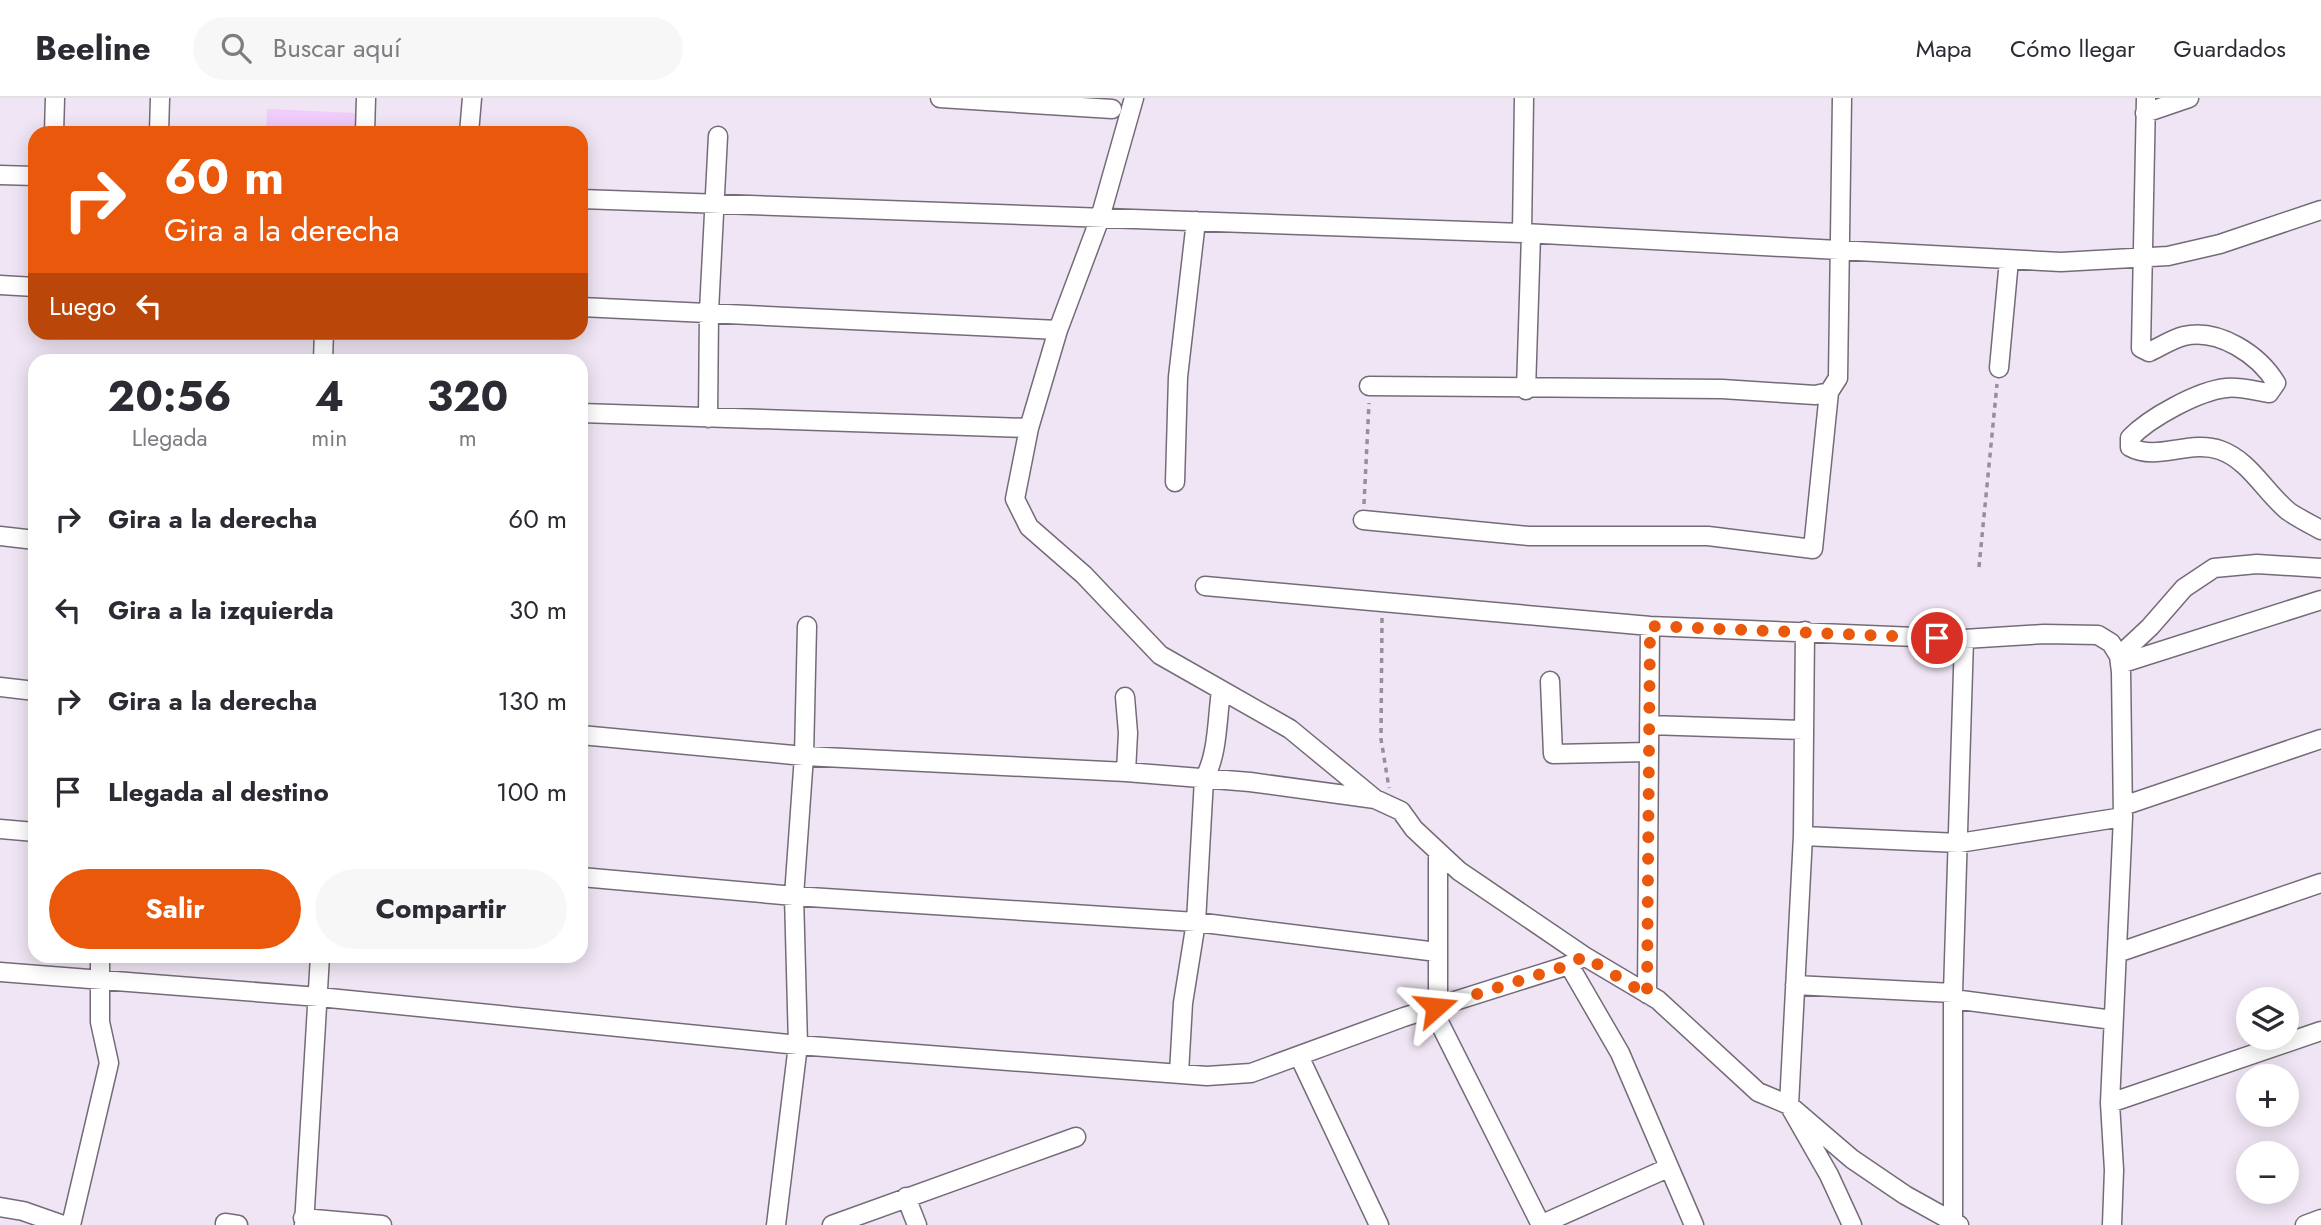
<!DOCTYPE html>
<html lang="es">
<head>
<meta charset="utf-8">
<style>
  body { margin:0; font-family:Jost,sans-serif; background:#f7f7f7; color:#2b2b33; height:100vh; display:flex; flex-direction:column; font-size:26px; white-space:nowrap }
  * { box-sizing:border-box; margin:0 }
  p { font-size:23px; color:#7c7c81 }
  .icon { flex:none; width:38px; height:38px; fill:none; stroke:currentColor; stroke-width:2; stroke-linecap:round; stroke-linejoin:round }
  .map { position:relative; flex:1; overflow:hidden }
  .details { position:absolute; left:28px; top:256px; width:560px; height:609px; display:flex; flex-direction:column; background:#fff; border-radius:21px; box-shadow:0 4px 18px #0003 }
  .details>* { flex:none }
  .top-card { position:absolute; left:28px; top:28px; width:560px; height:214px; border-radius:21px; box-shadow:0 4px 18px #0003; background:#ea580c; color:#fff; overflow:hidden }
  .controls { position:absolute; left:2236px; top:889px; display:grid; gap:14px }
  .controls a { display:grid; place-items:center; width:63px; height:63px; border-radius:50%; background:#fff; box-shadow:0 4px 18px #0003; font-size:35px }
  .pin { position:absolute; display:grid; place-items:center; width:60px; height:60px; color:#fff; margin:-30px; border:4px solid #fff; border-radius:50%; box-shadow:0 2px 7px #0007 }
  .me { position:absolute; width:77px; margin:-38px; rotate:72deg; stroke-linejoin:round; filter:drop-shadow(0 0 5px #0008) }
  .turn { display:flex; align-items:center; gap:24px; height:147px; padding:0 21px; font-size:32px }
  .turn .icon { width:91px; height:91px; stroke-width:2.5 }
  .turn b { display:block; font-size:49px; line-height:60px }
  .then { display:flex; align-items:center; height:66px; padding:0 21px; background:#0003; gap:14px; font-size:26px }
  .eta { display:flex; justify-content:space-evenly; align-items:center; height:119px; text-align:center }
  .eta b { font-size:42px; font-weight:700; line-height:49px }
  .cta { display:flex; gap:14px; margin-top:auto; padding:14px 21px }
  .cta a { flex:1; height:80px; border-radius:42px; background:#ea580c; color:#fff; font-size:28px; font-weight:700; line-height:80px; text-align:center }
  .cta a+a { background:#f7f7f7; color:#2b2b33 }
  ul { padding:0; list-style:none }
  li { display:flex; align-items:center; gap:21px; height:91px; padding:0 21px }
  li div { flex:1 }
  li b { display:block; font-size:26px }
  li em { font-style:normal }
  header { display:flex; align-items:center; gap:42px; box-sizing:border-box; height:98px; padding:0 35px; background:#fff; border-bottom:2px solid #e1e1e2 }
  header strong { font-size:33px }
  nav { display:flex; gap:38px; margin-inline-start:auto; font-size:24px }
  .search { width:490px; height:63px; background:#f7f7f7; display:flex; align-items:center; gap:18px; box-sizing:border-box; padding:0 24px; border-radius:38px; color:#7c7c81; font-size:26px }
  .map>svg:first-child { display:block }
  .green { fill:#f1cdfc }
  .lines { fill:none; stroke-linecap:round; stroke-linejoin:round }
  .minor-casing { stroke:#756b78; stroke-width:21 }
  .path { stroke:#968e99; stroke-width:3.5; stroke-dasharray:5 5; stroke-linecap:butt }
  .minor { stroke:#fff; stroke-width:18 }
  .route { stroke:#ea580c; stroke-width:12; stroke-dasharray:0 21.6 }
</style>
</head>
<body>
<header>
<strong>Beeline</strong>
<div class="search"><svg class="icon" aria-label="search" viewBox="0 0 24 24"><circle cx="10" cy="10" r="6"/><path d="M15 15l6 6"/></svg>Buscar aquí</div>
<nav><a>Mapa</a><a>Cómo llegar</a><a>Guardados</a></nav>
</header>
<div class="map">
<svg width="2321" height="1127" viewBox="0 0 2321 1127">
  <rect width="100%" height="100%" fill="#f0e5f4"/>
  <path class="green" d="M267 11 356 15 355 35H266Z"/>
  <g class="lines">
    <defs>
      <path id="minor" d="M940 0 1112 11
        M1134 0 1100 120 1058 232 1029 330 1015 401 1029 429 1084 477 1160 557 1290 631 1375 701 1401 713 1414 731 1459 773 1584 858 1658 902 1758 994 1789 1007 1852 1061 1905 1097 1959 1127
        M2146 0 2141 250 2149 254C2160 249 2172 241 2184 238 2219 230 2259 257 2276 285L2269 295C2255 293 2239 288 2226 290 2198 293 2149 320 2130 340V349C2157 364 2190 341 2220 352 2249 362 2265 394 2288 413 2298 420 2310 426 2321 432
        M2145 15 2189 0
        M54 35 55 0
        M159 35 160 0
        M365 35 366 0
        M469 35 472 0
        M0 77 35 78
        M581 101 1522 135 2061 164 2168 158 2220 146 2321 112
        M1522 135 1524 0
        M0 187 35 189
        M581 209 1058 232
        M323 262 324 234
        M1999 270 2009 162
        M1369 288 1722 291 1815 297 1829 294
        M1526 292 1531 137
        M581 315 1029 330
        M708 320 709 213 718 38
        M1175 384 1178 279 1196 123
        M1363 422 1529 438H1708L1813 451 1829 294 1838 280 1842 0
        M0 438 35 442
        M1205 488 1650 528 1964 541 2044 536 2098 537 2111 545 2119 558 2121 574 2123 719 2110 1005 2114 1072 2112 1127
        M1805 533 1803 738 1789 1007 1829 1077 1852 1127
        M2119 558 2150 529 2184 490 2214 470 2257 466 2321 470
        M2120 566 2321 502
        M1550 583 1553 656 1649 654
        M0 589 35 593
        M1125 599 1128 635 1126 674
        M1649 627 1804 632
        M581 637 804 658 1126 674 1250 684 1375 701
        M2123 708 2321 641
        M0 731 35 734
        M1803 738 1959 745 2123 719
        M1438 756V922L1541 1127
        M581 779 794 798 1196 824 1437 854
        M2117 855 2321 785
        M1569 867 1620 955 1694 1127
        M0 874 319 899 798 947 1207 978 1251 975 1404 919 1569 867 1584 858
        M1795 887 1953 895
        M1647 896 1650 528
        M1953 901 2113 922
        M1299 958 1379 1127
        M1179 975 1183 905 1196 824 1204 681C1218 657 1217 621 1221 593
        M2110 1005 2321 933
        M906 1099 917 1127
        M0 1109 23 1113 63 1127
        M303 1120 382 1127
        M225 1125 238 1127
        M1953 1125V895L1964 541
        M71 1127 109 965 100 924V858
        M304 1127 320 858
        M776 1127 798 947 794 798 804 658 807 528
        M832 1127 1076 1039
        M1540 1127 1668 1070
        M2305 1127 2321 1121"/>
    </defs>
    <use href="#minor" class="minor-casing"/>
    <path class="path" d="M1364 406 1369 305
      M1979 469 1997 286
      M1382 520 1381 641 1389 690"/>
    <use href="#minor" class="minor"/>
  </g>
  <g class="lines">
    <path class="route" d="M1436 909 1569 867 1584 858 1647 897 1650 528 1937 540"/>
  </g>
</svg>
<div class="controls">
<a><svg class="icon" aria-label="layers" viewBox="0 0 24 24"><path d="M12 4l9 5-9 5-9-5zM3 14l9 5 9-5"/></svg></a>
<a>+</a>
<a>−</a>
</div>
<div class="pin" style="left:1937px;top:540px;background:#d93025"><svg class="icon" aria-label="arrive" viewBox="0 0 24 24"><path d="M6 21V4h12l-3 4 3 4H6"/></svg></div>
<svg class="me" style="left:1436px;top:909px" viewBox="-20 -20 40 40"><path d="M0-17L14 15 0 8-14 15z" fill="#ea580c" stroke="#fff" stroke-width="4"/></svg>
<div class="top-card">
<div class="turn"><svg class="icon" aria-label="right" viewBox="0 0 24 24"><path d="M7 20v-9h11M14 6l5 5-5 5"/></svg><div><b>60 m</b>Gira a la derecha</div></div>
<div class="then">Luego<svg class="icon" aria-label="left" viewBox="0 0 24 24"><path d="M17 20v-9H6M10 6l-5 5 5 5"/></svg></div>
</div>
<section class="details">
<div class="eta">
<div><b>20:56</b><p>Llegada</p></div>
<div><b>4</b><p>min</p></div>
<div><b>320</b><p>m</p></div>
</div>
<ul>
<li><svg class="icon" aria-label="right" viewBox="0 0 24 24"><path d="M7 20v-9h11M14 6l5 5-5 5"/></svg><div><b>Gira a la derecha</b></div><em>60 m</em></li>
<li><svg class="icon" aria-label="left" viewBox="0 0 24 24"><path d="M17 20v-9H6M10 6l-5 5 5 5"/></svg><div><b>Gira a la izquierda</b></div><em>30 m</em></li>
<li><svg class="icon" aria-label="right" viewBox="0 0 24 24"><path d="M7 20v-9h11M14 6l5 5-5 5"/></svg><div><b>Gira a la derecha</b></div><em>130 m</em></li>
<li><svg class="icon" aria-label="arrive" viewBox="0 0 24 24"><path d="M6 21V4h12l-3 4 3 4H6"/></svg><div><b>Llegada al destino</b></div><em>100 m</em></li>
</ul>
<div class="cta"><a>Salir</a><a>Compartir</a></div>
</section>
</div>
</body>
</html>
